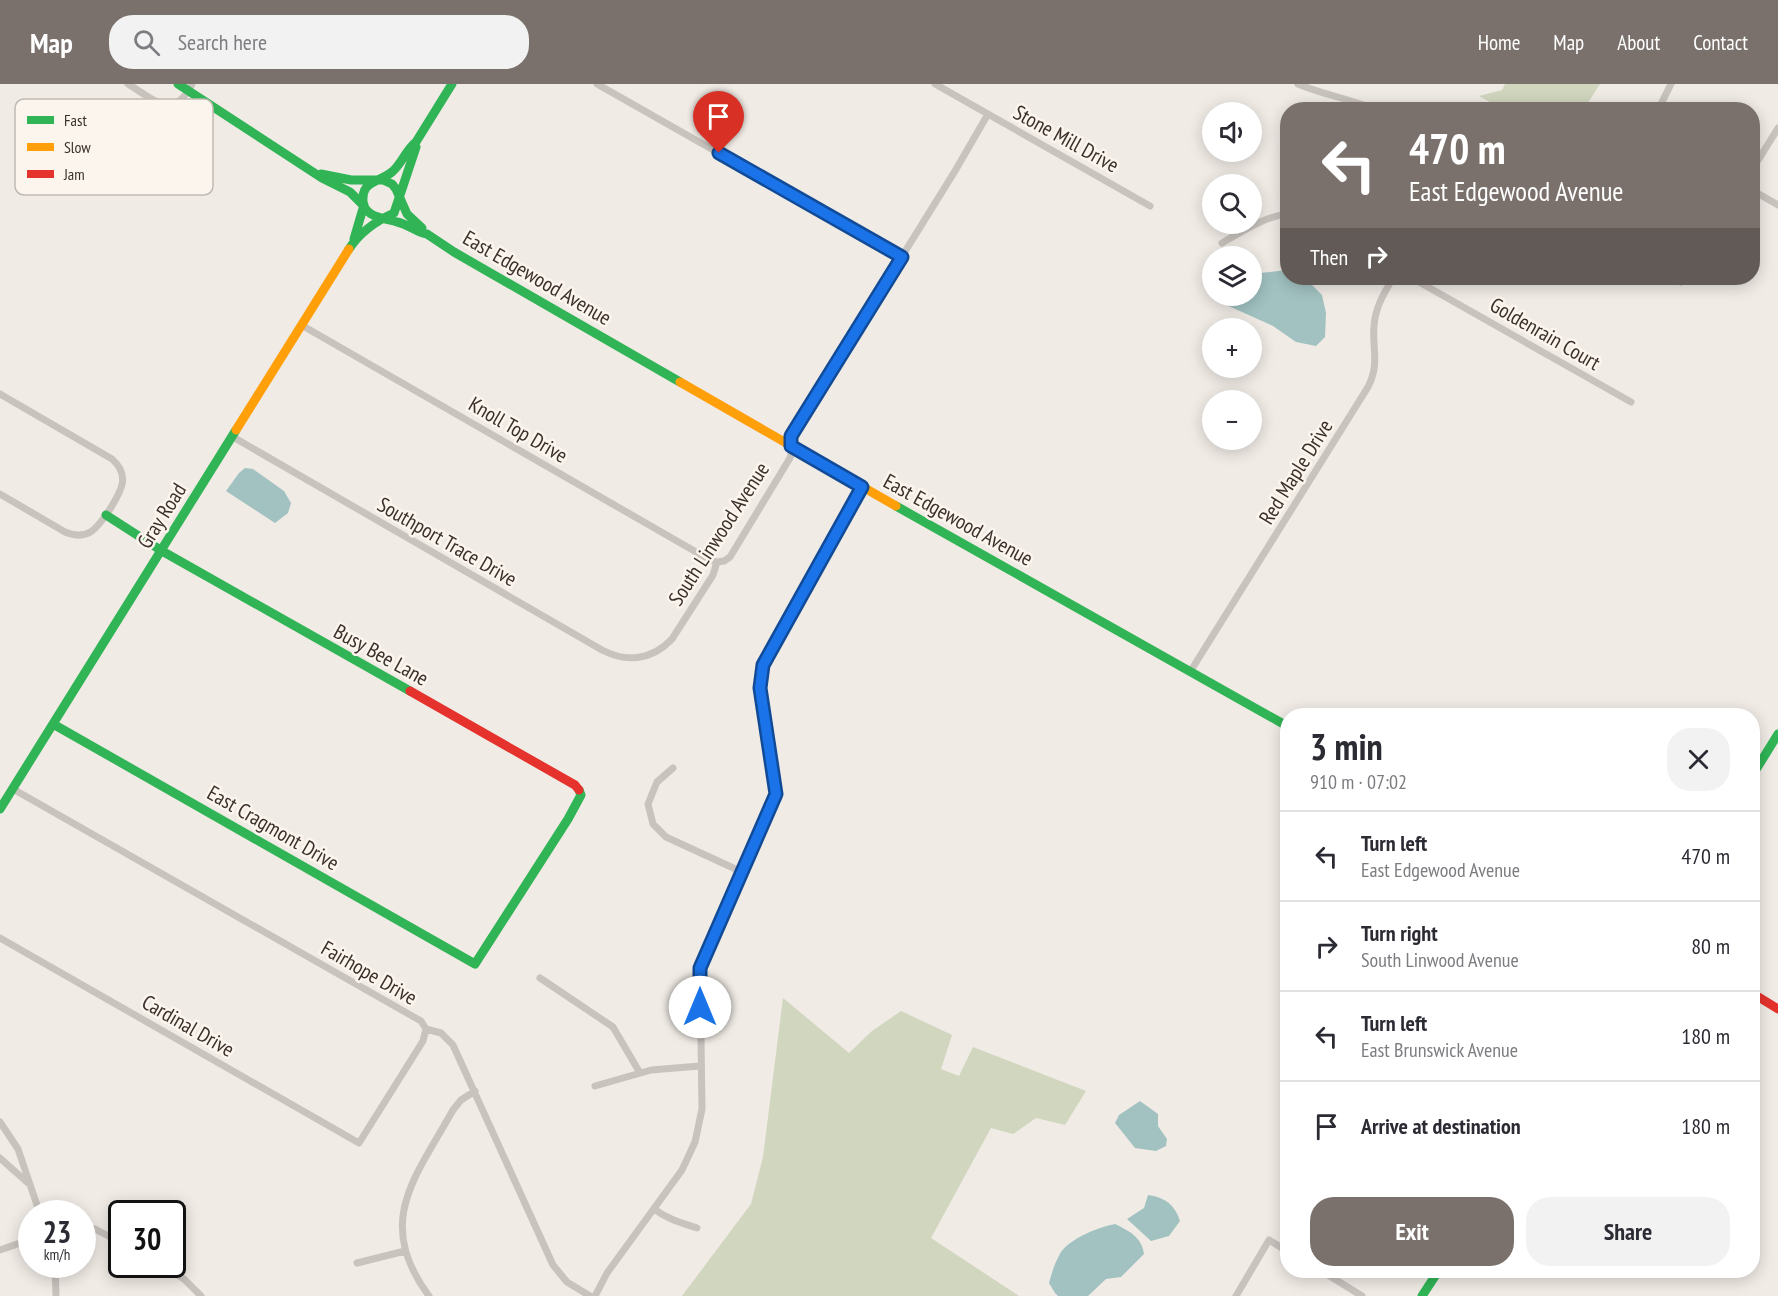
<!DOCTYPE html>
<html lang="en">
<head>
<meta charset="utf-8">
<style>
  body { margin:0; font-family:"PT Sans Narrow",sans-serif; background:#f2f2f3; color:#2b2b33; height:100vh; display:flex; flex-direction:column; font-size:22px; white-space:nowrap }
  * { box-sizing:border-box; margin:0 }
  p { font-size:20px; color:#7c7c81 }
  .icon { flex:none; width:33px; height:33px; fill:none; stroke:currentColor; stroke-width:2; stroke-linecap:round; stroke-linejoin:round }
  .map { position:relative; flex:1; overflow:hidden }
  .drawer { position:absolute; left:1280px; top:624px; width:480px; height:570px; display:flex; flex-direction:column; background:#fff; border-radius:24px; box-shadow:0 3px 15px #0003 }
  .drawer>* { flex:none }
  .guide { position:absolute; left:1280px; top:18px; width:480px; height:183px; border-radius:24px; box-shadow:0 3px 15px #0003; background:#7a716c; color:#fff; overflow:hidden }
  .tools { position:absolute; left:1202px; top:18px; display:grid; gap:12px }
  .tools a { display:grid; place-items:center; width:60px; height:60px; border-radius:50%; background:#fff; box-shadow:0 3px 15px #0003; font-size:30px }
  .speed { position:absolute; left:18px; top:1116px; display:flex; gap:12px; font-size:30px; font-weight:700; text-align:center }
  .speed>* { display:grid; place-content:center; width:78px; height:78px; border-radius:50%; background:#fff; box-shadow:0 3px 15px #0003; line-height:1 }
  .speed small { font-size:15px; font-weight:400 }
  .speed .limit { border:3px solid #111; border-radius:9px; background:#fff; color:#111 }
  .pin { position:absolute; display:grid; place-items:center; width:51px; height:51px; color:#fff; margin:-62px -26px; border-radius:50% 50% 50% 0; rotate:-45deg; box-shadow:0 0 6px #0007 }
  .pin .icon { rotate:45deg }
  .me { position:absolute; width:66px; margin:-33px; rotate:0deg; stroke-linejoin:round; filter:drop-shadow(0 0 4px #0008) }
  .turn { display:flex; align-items:center; gap:21px; height:126px; padding:0 30px; font-size:27px }
  .turn .icon { width:78px; height:78px; stroke-width:2.5 }
  .turn b { display:block; font-size:42px; line-height:51px }
  .then { display:flex; align-items:center; height:57px; padding:0 30px; background:#0003; gap:12px; font-size:22px }
  .round { display:grid; place-items:center; flex:none; width:63px; height:63px; border-radius:24px; background:#f2f2f3 }
  .headline { display:flex; align-items:center; justify-content:space-between; height:102px; padding:0 30px }
  h1 { font-size:36px; font-weight:600; line-height:45px }
  .primary-button { display:flex; gap:12px; margin-top:auto; padding:12px 30px }
  .primary-button a { flex:1; height:69px; border-radius:24px; background:#7a716c; color:#fff; font-size:24px; font-weight:600; line-height:69px; text-align:center }
  .primary-button a+a { background:#f2f2f3; color:#2b2b33 }
  ul { padding:0; list-style:none }
  li { display:flex; align-items:center; gap:18px; height:90px; padding:0 30px; border-top:2px solid #e1e1e2 }
  li div { flex:1 }
  li b { display:block; font-size:22px }
  li em { font-style:normal }
  header { display:flex; align-items:center; gap:36px; box-sizing:border-box; height:84px; padding:0 30px; background:#7a716c; color:#fff }
  header strong { font-size:28px }
  nav { display:flex; gap:33px; margin-inline-start:auto; font-size:21px }
  .search { width:420px; height:54px; background:#f2f2f3; display:flex; align-items:center; gap:15px; box-sizing:border-box; padding:0 21px; border-radius:24px; color:#7c7c81; font-size:22px }
  .map>svg:first-child { display:block }
  .green { fill:#d1d6bf }
  .water { fill:#a1c2c1 }
  .lines { fill:none; stroke-linecap:round; stroke-linejoin:round }
  .street { stroke:#c9c3be; stroke-width:7 }
  .fast { stroke:#30b455; stroke-width:9 }
  .slow { stroke:#ff9f0a; stroke-width:9 }
  .jam { stroke:#e5322d; stroke-width:9 }
  .route-casing { stroke:#114b97; stroke-width:15 }
  .route { stroke:#1a73e8; stroke-width:10 }
  .labels { text-anchor:middle; stroke-width:5; stroke-linejoin:round; paint-order:stroke }
  .street-label { font-size:21px; fill:#3b302b; stroke:#fbf5ee }
  .key { fill:#fbf5ee; stroke:#c1bab4; stroke-width:1.5 }
  .key-label { font-size:16px; fill:#3b302b }
</style>
</head>
<body>
<header>
<strong>Map</strong>
<div class="search"><svg class="icon" aria-label="search" viewBox="0 0 24 24"><circle cx="10" cy="10" r="6"/><path d="M15 15l6 6"/></svg>Search here</div>
<nav><a>Home</a><a>Map</a><a>About</a><a>Contact</a></nav>
</header>
<div class="map">
<svg width="1778" height="1212" viewBox="0 0 1778 1212">
  <rect width="100%" height="100%" fill="#f0ebe5"/>
  <path class="green" d="M1505 0H1600L1584 25H1502L1479 12 1502 6Z
    M783 914 849 969 872 947 901 927 952 951 941 985 959 992 973 963 1086 1007 1065 1041 1036 1034 1013 1050 991 1044 931 1154 1019 1212H682L751 1120 763 1073Z"/>
  <path class="water" d="M1287 186V194H1305L1322 211 1326 229 1325 253 1316 262 1296 258 1273 242 1213 215 1212 212H1251V190Z
    M245 384 253 385 284 407 291 419 288 429 275 439 226 407 239 389Z
    M1140 1017 1158 1030V1042L1167 1055 1166 1062 1156 1067 1135 1064 1115 1039 1119 1031Z
    M1148 1111C1165 1113 1175 1121 1180 1137L1169 1152 1151 1157 1127 1135 1144 1124Z
    M1115 1140C1129 1147 1142 1153 1144 1170L1121 1193 1106 1195 1088 1212H1058L1055 1209 1049 1199C1052 1188 1055 1178 1061 1168 1071 1154 1099 1143 1115 1140Z"/>
  <g class="lines">
    <path class="street" d="M128 0C153 15 174 37 192 0
      M597 0 902 173
      M935 0 1150 122
      M1298 0C1324 11 1351 15 1377 26
      M1658 26 1671 0
      M1752 86 1778 44
      M1752 106 1778 121
      M1222 159C1242 148 1263 133 1287 130
      M1412 194 1631 318
      M1673 194 1681 198
      M303 242 710 476 717 478
      M0 310 112 375C131 392 121 407 110 425 98 443 89 458 65 448L0 410
      M233 353 602 566C627 579 652 576 672 555L713 491 717 478 724 477 730 473 790 374C793 366 790 357 793 348L955 87 988 30
      M1190 588 1368 303C1380 279 1372 266 1374 242 1375 224 1384 209 1393 194
      M673 684 657 698 648 720 653 740 666 753 742 788
      M13 705 421 937 426 945 441 949 453 961 553 1181 567 1198 590 1212
      M0 854 359 1059 423 957 426 945
      M540 894 613 943 640 989
      M595 1002 651 986 700 982
      M0 1038 18 1065 40 1130
      M0 1074 28 1099
      M654 1125C667 1135 682 1139 697 1144
      M82 1143 95 1145 122 1159
      M0 1166 32 1155
      M357 1179 405 1167
      M55 1180 56 1212
      M160 1180 184 1195 201 1212
      M1320 1186 1362 1212
      M429 1212C374 1138 415 1094 453 1026L461 1016 475 1007
      M595 1212 607 1189 682 1086 695 1058 702 1025 700 884 776 710 760 604 763 581 862 403
      M1236 1212 1269 1156 1287 1167"/>
    <path class="fast" d="M178 0 322 94 350 108 363 121
      M452 0 416 58C406 66 402 79 393 87 386 94 376 95 369 101 365 104 363 109 363 114 361 133 384 134 397 138 408 140 417 149 427 150L454 168 680 298
      M321 90 351 96H383L392 100 396 105 407 130 422 144
      M354 155 364 121
      M349 165C360 148 376 137 394 129L416 63
      M896 422 1287 642
      M106 431 162 467 410 607
      M53 640 475 880 568 735 581 711 579 706
      M1752 692 1778 650
      M0 725 236 346
      M1422 1212 1439 1186"/>
    <path class="slow" d="M680 298 896 422
      M236 346 349 165"/>
    <path class="jam" d="M410 607 575 701 579 706
      M1752 909 1778 925"/>
  </g>
  <g class="lines">
    <defs>
      <path id="route" d="M700 923V884L776 710 760 604 763 581 862 403 791 362V352L902 173 719 69"/>
    </defs>
    <use href="#route" class="route-casing"/>
    <use href="#route" class="route"/>
  </g>
  <g class="labels">
    <g class="street-label">
      <text transform="translate(1066 55) rotate(29)" y="7">Stone Mill Drive</text>
      <text transform="translate(537 194) rotate(30)" y="7">East Edgewood Avenue</text>
      <text transform="translate(1545 250) rotate(30)" y="7">Goldenrain Court</text>
      <text transform="translate(518 346) rotate(30)" y="7">Knoll Top Drive</text>
      <text transform="translate(1296 388) rotate(-58)" y="7">Red Maple Drive</text>
      <text transform="translate(162 432) rotate(-58)" y="7">Gray Road</text>
      <text transform="translate(958 436) rotate(29)" y="7">East Edgewood Avenue</text>
      <text transform="translate(719 450) rotate(-57)" y="7">South Linwood Avenue</text>
      <text transform="translate(447 458) rotate(30)" y="7">Southport Trace Drive</text>
      <text transform="translate(381 571) rotate(29)" y="7">Busy Bee Lane</text>
      <text transform="translate(273 744) rotate(30)" y="7">East Cragmont Drive</text>
      <text transform="translate(369 889) rotate(30)" y="7">Fairhope Drive</text>
      <text transform="translate(188 942) rotate(30)" y="7">Cardinal Drive</text>
    </g>
  </g>
  <rect x="15" y="15" width="198" height="96" rx="9" class="key"/>
  <rect x="27" y="32" width="27" height="8" fill="#30b455"/>
  <rect x="27" y="59" width="27" height="8" fill="#ff9f0a"/>
  <rect x="27" y="86" width="27" height="8" fill="#e5322d"/>
  <g class="key-label">
    <text x="64" y="42">Fast</text>
    <text x="64" y="69">Slow</text>
    <text x="64" y="96">Jam</text>
  </g>
</svg>
<div class="tools">
<a><svg class="icon" aria-label="sound" viewBox="0 0 24 24"><path d="M4 9h4l5-4v14l-5-4H4zM17 9q2 3 0 6"/></svg></a>
<a><svg class="icon" aria-label="search" viewBox="0 0 24 24"><circle cx="10" cy="10" r="6"/><path d="M15 15l6 6"/></svg></a>
<a><svg class="icon" aria-label="layers" viewBox="0 0 24 24"><path d="M12 4l9 5-9 5-9-5zM3 14l9 5 9-5"/></svg></a>
<a>+</a>
<a>−</a>
</div>
<div class="speed"><div>23<small>km/h</small></div><div class="limit">30</div></div>
<div class="pin" style="left:719px;top:69px;background:#d93025"><svg class="icon" aria-label="arrive" viewBox="0 0 24 24"><path d="M6 21V4h12l-3 4 3 4H6"/></svg></div>
<svg class="me" style="left:700px;top:923px" viewBox="-20 -20 40 40"><circle r="19" fill="#fff"/><path d="M0-13L10 11 0 6-10 11z" fill="#1a73e8"/></svg>
<div class="guide">
<div class="turn"><svg class="icon" aria-label="left" viewBox="0 0 24 24"><path d="M17 20v-9H6M10 6l-5 5 5 5"/></svg><div><b>470 m</b>East Edgewood Avenue</div></div>
<div class="then">Then<svg class="icon" aria-label="right" viewBox="0 0 24 24"><path d="M7 20v-9h11M14 6l5 5-5 5"/></svg></div>
</div>
<section class="drawer">
<div class="headline"><div><h1>3 min</h1><p>910 m · 07:02</p></div><a class="round"><svg class="icon" aria-label="close" viewBox="0 0 24 24"><path d="M6 6l12 12M18 6L6 18"/></svg></a></div>
<ul>
<li><svg class="icon" aria-label="left" viewBox="0 0 24 24"><path d="M17 20v-9H6M10 6l-5 5 5 5"/></svg><div><b>Turn left</b><p>East Edgewood Avenue</p></div><em>470 m</em></li>
<li><svg class="icon" aria-label="right" viewBox="0 0 24 24"><path d="M7 20v-9h11M14 6l5 5-5 5"/></svg><div><b>Turn right</b><p>South Linwood Avenue</p></div><em>80 m</em></li>
<li><svg class="icon" aria-label="left" viewBox="0 0 24 24"><path d="M17 20v-9H6M10 6l-5 5 5 5"/></svg><div><b>Turn left</b><p>East Brunswick Avenue</p></div><em>180 m</em></li>
<li><svg class="icon" aria-label="arrive" viewBox="0 0 24 24"><path d="M6 21V4h12l-3 4 3 4H6"/></svg><div><b>Arrive at destination</b></div><em>180 m</em></li>
</ul>
<div class="primary-button"><a>Exit</a><a>Share</a></div>
</section>
</div>
</body>
</html>
